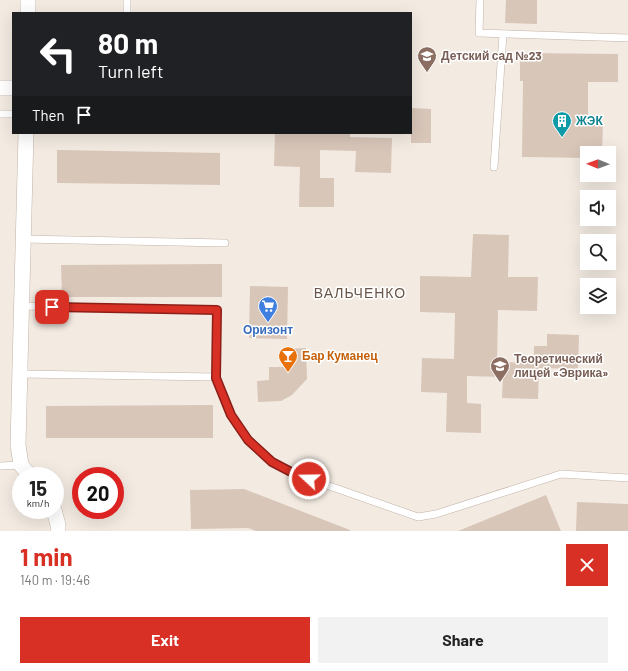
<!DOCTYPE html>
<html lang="en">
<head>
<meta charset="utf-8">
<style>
  body { margin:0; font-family:Barlow,sans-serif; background:#f2f2f2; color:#222; height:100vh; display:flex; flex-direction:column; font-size:15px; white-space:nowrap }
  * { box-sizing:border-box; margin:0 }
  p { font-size:13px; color:#767676 }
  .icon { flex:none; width:22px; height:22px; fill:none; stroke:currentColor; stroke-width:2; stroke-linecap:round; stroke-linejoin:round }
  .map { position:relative; height:531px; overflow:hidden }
  .details { display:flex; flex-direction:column; background:#fff; flex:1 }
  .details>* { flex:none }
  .hud { position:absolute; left:12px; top:12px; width:400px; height:122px; border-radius:0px; box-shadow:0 4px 16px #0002; background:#202124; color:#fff; overflow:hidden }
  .needle { width:26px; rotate:271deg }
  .fabs { position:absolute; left:580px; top:146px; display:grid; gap:8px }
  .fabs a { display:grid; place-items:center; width:36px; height:36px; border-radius:0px; background:#fff; box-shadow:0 4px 16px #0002; font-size:20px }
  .speed { position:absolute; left:12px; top:467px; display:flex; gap:8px; font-size:20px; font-weight:700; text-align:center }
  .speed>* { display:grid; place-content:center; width:52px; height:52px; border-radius:50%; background:#fff; box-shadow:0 4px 16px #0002; line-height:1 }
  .speed small { font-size:10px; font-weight:400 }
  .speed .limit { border:6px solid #d22; background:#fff; color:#111 }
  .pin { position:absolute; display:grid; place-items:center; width:34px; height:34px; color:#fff; margin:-17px; border-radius:8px; box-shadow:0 2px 6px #0006 }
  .me { position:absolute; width:44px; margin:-22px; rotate:291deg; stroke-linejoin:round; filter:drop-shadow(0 0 3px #0008) }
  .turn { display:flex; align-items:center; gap:14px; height:84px; padding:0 20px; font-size:18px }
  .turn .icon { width:52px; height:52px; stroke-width:2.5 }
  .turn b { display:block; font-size:28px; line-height:34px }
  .then { display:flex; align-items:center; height:38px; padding:0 20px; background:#0003; gap:8px; font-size:15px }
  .round { display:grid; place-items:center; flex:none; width:42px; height:42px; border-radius:0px; background:#f2f2f2 }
  .summary { display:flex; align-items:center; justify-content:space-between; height:68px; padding:0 20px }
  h1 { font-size:24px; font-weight:700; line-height:30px; color:#d93025 }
  .cta { display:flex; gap:8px; margin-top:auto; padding:8px 20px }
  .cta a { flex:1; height:46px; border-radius:0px; background:#d93025; color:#fff; font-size:16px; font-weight:700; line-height:46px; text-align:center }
  .cta a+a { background:#f2f2f2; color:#222 }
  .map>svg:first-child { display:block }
  .building { fill:#d8c6b9 }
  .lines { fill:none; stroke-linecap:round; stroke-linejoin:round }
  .service-casing { stroke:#c2b3a7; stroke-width:8 }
  .minor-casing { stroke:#c2b3a7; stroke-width:16 }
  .service { stroke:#fff; stroke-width:7 }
  .minor { stroke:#fff; stroke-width:15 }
  .route-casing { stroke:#8d1f18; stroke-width:10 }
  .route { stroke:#d93025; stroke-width:7 }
  .labels { text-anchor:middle; stroke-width:3; stroke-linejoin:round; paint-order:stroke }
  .education-label { font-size:12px; font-weight:bold; fill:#785e54; stroke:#fff; text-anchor:start }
  .culture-label { font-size:12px; font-weight:bold; fill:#0d838f; stroke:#fff; text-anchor:start }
  .shop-label { font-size:12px; font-weight:bold; fill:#366cbe; stroke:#fff }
  .food-label { font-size:12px; font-weight:bold; fill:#c56008; stroke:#fff; text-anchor:start }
  .quarter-label { font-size:14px; letter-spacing:1px; fill:#685548; stroke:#fff }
</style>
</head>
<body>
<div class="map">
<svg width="628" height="531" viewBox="0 0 628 531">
  <rect width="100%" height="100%" fill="#f3ebe2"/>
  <path class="building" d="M506 0H537V24L505 23Z
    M520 53 618 54V82H588V123L603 124 602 153H587V158L522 157 523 81H520Z
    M411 108 431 109V143H411Z
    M275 133H350V137L392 138 391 173 355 172 356 151 320 150V178H334V207H299L300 167 274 166Z
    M57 150 220 153V185L57 183Z
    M473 234 509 235 508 277H538L537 311 498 310 497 362 534 363V346H547V334L579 335 578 369 539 368 538 399 502 398 503 377 467 376V403L481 404V433L446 432 447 393 421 392 422 358 454 359 455 313 420 312V276L471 277Z
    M222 264V297H62L61 265Z
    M250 286 288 287 287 339 249 338Z
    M306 348 307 379 292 395 281 401 258 402 257 381 269 380V367H285V349Z
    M213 405V438H46V406Z
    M244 489 350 530V531H256L248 528 191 529 190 490Z
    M546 495 561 531H458Z
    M577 502 628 504V531H576Z"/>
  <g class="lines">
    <defs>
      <path id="service" d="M480 0 479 33 628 38
        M127 13V0
        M0 114H13
        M494 167 503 34
        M23 239 225 243
        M20 374 216 377 217 310 21 306
        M216 377 231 415 248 440 272 462 295 474 418 517 436 514 561 474 628 478
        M0 466 21 465"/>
      <path id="minor" d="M28 13V0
        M0 88H13
        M26 133 18 445 21 465 30 476
        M54 510 58 525V531"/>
    </defs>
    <use href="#service" class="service-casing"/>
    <use href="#minor" class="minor-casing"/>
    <use href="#service" class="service"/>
    <use href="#minor" class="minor"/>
  </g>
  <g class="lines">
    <defs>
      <path id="route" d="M52 307 217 310 216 378 231 415 248 440 272 462 295 474 309 479"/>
    </defs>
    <use href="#route" class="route-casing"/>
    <use href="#route" class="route"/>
  </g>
  <defs>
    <symbol id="school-pin" viewBox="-11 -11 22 30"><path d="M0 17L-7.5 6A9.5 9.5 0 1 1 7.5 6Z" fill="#8d6e63" stroke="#fff"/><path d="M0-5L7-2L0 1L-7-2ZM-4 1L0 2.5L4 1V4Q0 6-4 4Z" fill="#fff"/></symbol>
    <symbol id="building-pin" viewBox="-11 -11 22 30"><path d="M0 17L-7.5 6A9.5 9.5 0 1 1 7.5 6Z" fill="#0f9aa8" stroke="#fff"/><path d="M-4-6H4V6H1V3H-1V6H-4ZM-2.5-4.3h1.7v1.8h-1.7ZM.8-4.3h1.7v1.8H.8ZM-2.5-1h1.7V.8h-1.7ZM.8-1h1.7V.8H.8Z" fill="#fff"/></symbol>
    <symbol id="supermarket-pin" viewBox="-11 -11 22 30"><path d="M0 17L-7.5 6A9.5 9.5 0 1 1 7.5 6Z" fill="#3f7fe0" stroke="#fff"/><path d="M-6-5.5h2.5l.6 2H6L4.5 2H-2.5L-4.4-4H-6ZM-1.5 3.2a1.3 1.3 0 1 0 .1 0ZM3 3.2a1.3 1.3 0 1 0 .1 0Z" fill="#fff"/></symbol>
    <symbol id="bar-pin" viewBox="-11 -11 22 30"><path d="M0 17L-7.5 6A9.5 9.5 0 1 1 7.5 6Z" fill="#e8710a" stroke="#fff"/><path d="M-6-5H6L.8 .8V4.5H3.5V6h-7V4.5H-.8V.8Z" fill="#fff"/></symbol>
  </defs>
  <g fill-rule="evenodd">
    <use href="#school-pin" x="416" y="45" width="22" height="30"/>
    <use href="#building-pin" x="551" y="110" width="22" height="30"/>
    <use href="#supermarket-pin" x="257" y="295" width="22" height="30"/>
    <use href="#bar-pin" x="277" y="345" width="22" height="30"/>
    <use href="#school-pin" x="489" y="355" width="22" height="30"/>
  </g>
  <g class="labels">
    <g class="education-label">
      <text x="441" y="60">Детский сад №23</text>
      <text x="514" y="363">Теоретический<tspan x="514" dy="14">лицей «Эврика»</tspan></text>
    </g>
    <g class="culture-label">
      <text x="576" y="125">ЖЭК</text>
    </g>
    <g class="shop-label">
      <text x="268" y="334">Оризонт</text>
    </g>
    <g class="food-label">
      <text x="302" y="360">Бар Куманец</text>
    </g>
    <g class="quarter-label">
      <text x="360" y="298">ВАЛЬЧЕНКО</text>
    </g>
  </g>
</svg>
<div class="fabs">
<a><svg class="needle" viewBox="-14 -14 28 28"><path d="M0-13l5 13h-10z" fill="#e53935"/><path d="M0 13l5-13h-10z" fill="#767676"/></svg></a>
<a><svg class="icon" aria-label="sound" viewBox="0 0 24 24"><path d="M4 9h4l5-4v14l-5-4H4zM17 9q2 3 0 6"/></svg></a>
<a><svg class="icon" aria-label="search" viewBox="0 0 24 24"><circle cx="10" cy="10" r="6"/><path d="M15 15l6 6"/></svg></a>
<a><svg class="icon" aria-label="layers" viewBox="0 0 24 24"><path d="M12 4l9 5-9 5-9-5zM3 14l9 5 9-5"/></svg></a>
</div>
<div class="speed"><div>15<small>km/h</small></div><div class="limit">20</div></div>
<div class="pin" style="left:52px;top:307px;background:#d93025"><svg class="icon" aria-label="arrive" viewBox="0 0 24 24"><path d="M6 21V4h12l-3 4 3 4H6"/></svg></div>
<svg class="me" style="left:309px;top:479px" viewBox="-20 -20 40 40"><circle r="17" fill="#d93025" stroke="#fff" stroke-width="3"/><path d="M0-11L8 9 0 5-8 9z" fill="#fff"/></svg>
<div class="hud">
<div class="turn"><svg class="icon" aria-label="left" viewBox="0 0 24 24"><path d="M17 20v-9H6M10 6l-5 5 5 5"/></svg><div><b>80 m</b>Turn left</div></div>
<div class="then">Then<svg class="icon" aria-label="arrive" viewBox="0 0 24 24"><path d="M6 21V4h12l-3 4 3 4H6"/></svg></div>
</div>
</div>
<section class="details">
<div class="summary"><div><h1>1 min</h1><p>140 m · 19:46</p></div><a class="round" style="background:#d93025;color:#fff"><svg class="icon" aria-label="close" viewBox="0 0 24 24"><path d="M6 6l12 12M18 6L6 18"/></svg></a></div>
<div class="cta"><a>Exit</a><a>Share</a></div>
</section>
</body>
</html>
